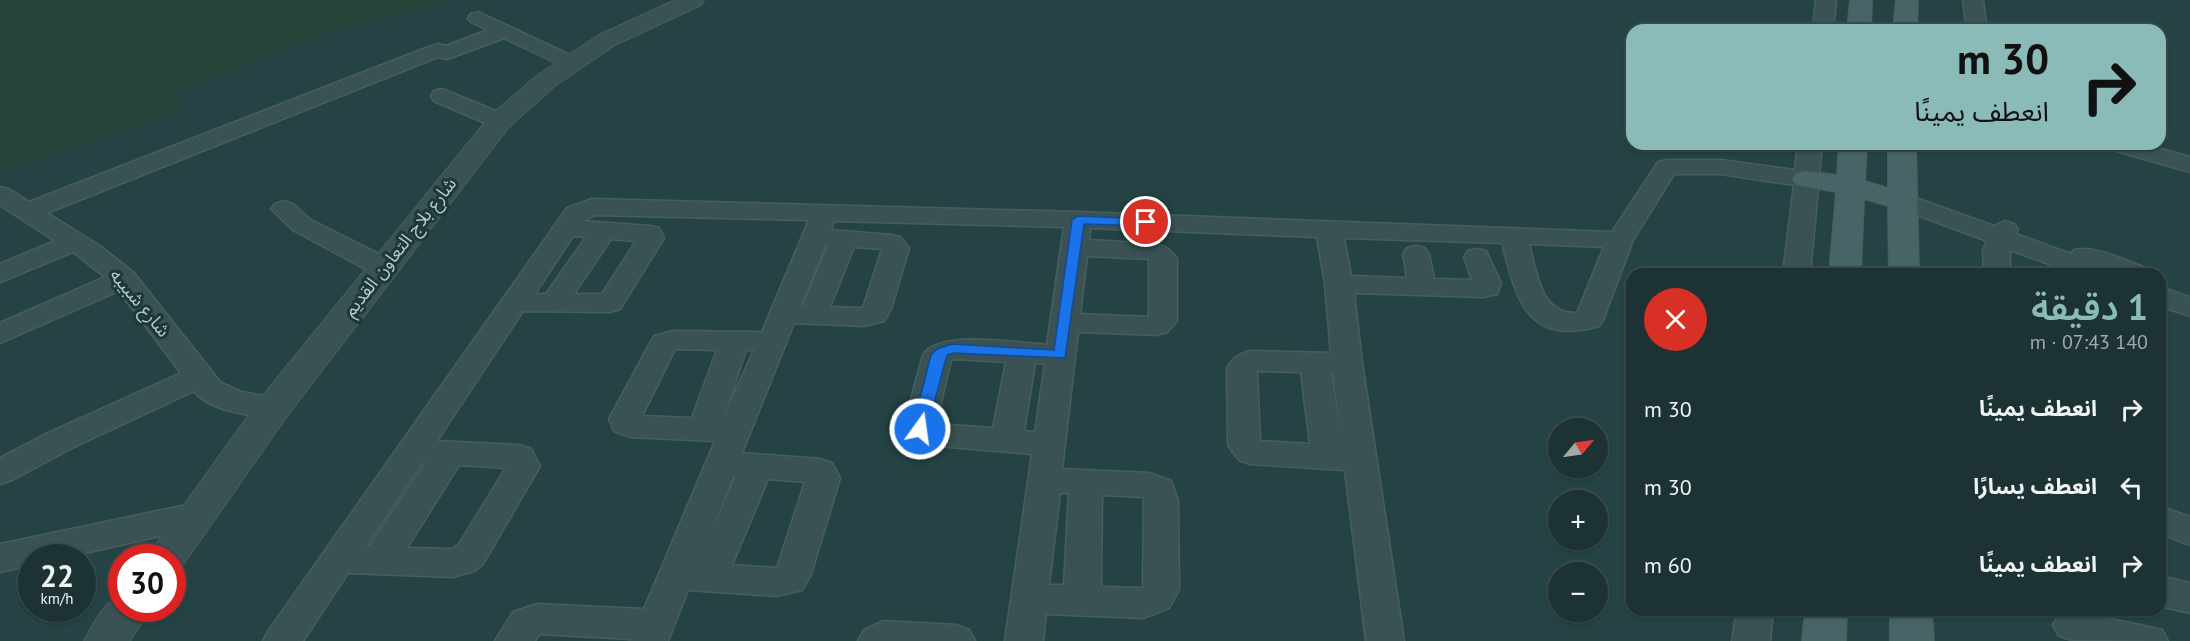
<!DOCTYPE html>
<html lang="ar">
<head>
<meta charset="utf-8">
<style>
  body { margin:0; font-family:"PT Sans","Noto Sans Arabic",sans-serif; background:#293e3f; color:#f1f3f6; direction:rtl; height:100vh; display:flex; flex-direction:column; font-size:22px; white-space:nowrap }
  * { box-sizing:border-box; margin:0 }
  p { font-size:20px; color:#a0aaac }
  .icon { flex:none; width:33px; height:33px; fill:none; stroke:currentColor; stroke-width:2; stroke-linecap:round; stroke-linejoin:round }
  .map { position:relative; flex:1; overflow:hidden; direction:ltr }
  .drawer { position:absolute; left:1626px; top:268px; width:540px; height:348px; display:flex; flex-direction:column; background:#1c3233; border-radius:18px; box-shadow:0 2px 4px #0004,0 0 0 2px #3a4d4e; direction:rtl }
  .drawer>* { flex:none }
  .hud { position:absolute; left:1626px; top:24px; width:540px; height:126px; border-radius:18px; box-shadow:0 2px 4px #0004,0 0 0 2px #3a4d4e; direction:rtl; background:#8bbbb9; color:#111; overflow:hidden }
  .needle { width:39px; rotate:61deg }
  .fabs { position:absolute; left:1548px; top:418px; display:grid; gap:12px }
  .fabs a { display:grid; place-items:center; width:60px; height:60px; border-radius:50%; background:#1c3233; box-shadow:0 2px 4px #0004,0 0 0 2px #3a4d4e; font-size:30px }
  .speed { position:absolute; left:18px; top:544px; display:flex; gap:12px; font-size:30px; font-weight:700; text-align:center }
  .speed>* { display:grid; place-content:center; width:78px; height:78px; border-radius:50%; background:#1c3233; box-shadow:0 2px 4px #0004,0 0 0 2px #3a4d4e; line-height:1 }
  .speed small { font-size:15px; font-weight:400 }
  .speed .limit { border:9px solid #d22; background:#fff; color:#111 }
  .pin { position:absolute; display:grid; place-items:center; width:51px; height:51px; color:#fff; margin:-26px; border:3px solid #fff; border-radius:50%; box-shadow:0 2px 6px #0007 }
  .me { position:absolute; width:66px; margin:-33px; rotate:14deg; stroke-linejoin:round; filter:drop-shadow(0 0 4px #0008) }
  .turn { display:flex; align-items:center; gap:21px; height:126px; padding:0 18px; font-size:27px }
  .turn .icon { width:78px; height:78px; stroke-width:2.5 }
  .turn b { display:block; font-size:42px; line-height:51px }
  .round { display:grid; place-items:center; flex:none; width:63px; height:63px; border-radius:32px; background:#293e3f }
  .head { display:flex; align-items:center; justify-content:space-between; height:102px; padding:0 18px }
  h1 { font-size:36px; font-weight:600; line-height:45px; color:#8bbbb9 }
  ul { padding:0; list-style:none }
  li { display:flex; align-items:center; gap:18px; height:78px; padding:0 18px }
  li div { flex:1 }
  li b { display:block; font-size:22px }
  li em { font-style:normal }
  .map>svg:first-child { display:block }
  .green { fill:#274538 }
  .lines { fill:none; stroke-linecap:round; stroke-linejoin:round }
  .minor-casing { stroke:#465e5f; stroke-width:3 }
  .tertiary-casing { stroke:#465e5f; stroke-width:2 }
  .secondary-casing { stroke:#465e5f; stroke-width:2 }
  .minor { fill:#3a5253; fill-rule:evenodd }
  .tertiary { fill:#3a5253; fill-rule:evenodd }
  .secondary { fill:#476466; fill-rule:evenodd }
  .route { fill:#1a73e8; stroke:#114b97; stroke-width:1.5 }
  .labels { text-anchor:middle; stroke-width:6; stroke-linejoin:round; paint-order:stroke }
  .street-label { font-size:18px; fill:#b7cbcd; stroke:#1e3839 }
</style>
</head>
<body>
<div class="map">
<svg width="2190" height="641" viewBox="0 0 2190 641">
  <rect width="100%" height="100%" fill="#254344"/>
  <path class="green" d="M0 0H448L321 35 175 93 185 111 0 172Z"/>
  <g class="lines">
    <defs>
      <path id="minor" d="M1816 0H1836L1833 30H1813Z
        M1963 0H1983L1987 30H1967Z
        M478 12 579 59 583 63 579 67 572 69 565 67 504 38 453 57 446 59 438 57 47 213 100 246 134 273 220 382 242 392 285 400 289 407 285 414C262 421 209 411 194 391L72 448 12 480 0 484V458L50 432 181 373 119 291 0 343V323L105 277 73 252 0 282V264L55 241 0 205V187L9 189 29 202 431 46 438 44 446 46 488 30 471 22 468 18 471 14Z
        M442 89 508 116 511 121 508 126 500 128 492 126 434 101 431 96 434 91Z
        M1798 144H1822L1810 274H1783L1794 185 1721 174H1674L1633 240 1603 320 1599 326C1527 346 1517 301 1502 243L1344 238 1351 276 1407 278 1403 254 1407 248 1416 246 1425 248 1429 254 1434 279 1472 280 1464 257 1468 251 1477 249 1486 251 1501 283 1497 294 1483 297 1354 293 1362 363 1404 641H1366L1345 470 1250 464 1239 460 1228 445 1227 368C1233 358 1239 354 1250 351L1331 353 1325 284 1317 237 1090 228 1089 240 1157 244C1167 247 1172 251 1177 259V321L1167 332 1157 335 1078 332 1062 469 1149 473 1171 481 1178 500 1179 589 1169 608 1143 618 1046 614 1043 641H1005L1032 454 926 445 915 442 903 429 923 355C940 329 1019 343 1047 345L1064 227 834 221 831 230 891 235 900 237 909 248 891 309 884 321 864 326 794 323 742 453 820 459 832 463 840 478 811 574 802 590 777 596 688 590 668 641H630L631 639 539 634 535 641H495L513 612 537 604 644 609 715 441 630 437 614 431 609 419 654 336 673 331 762 332 809 220 595 215 583 221 650 226 659 228 664 238 620 309 610 312 523 311 437 441 520 445 531 449 540 466 483 564 474 571 453 577 348 573 303 641H263L269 630 567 208 592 199 1078 212 1612 232 1658 162 1667 160H1721L1795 170ZM573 236 586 237 546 294H535ZM611 239 636 241 602 294H574ZM1529 244 1604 247 1577 313C1540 314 1537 273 1529 244ZM825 245 828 246 803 306H801ZM854 247 882 249 863 308 830 307ZM1087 256 1149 259V317L1080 314ZM675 349 717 350 692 418 642 416ZM746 350H754L723 419ZM956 359 1006 362 993 428 936 424 951 360ZM1035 363 1045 364 1035 432 1024 431ZM1257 371 1301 372 1310 444 1260 441ZM1331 372H1333L1341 437ZM422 463H426L370 546H366ZM459 465 506 468 459 544 452 549 407 548ZM733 476H736L710 536ZM768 479 805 482 777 568 732 565ZM1060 493H1069L1064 585H1049ZM1102 495 1144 497 1143 588 1101 587Z
        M2105 144H2143L2190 157V172L2109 149Z
        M1902 193 1994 226 2005 221 2014 224 2018 229 2016 234 2071 254 2074 250C2096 245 2125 261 2147 268L2151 274H2076L2010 250V274H1984L1983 251 1987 241 1893 206 1889 201 1893 196Z
        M284 201 293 204 311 220 393 261 396 267 393 273 383 275 373 273 293 230 271 209 275 204Z
        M2160 287 2190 297V316L2160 306Z
        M196 503 208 507 213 516 208 525 63 558H32V565L0 572V544Z
        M2160 506 2190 517V545L2160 533Z
        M2160 576 2190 583V613L2160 606Z
        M1737 610H1773L1770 641H1732Z
        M2070 610 2162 630 2168 641 2072 640 2059 636 2053 625 2059 614Z
        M883 621 956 625 969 630 975 641H858L864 630Z"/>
      <path id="tertiary" d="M675 0H704L701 5 615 45 556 85 509 127 287 416 180 569 172 572V558H146L261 398 491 115 538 75 599 35Z
        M122 594V609H150L130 641H84C92 626 105 600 122 594Z"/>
      <path id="secondary" d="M1850 0H1872L1871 30H1847Z
        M1896 0H1918L1917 30H1893Z
        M1839 144H1867L1865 181 1888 188V144H1916L1919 274H1889L1888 206 1864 199 1861 274H1829L1836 192 1796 185 1792 179 1796 173 1806 171 1837 175Z
        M1805 610H1847L1846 641H1802Z
        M1890 610H1932L1934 641H1890Z"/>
    </defs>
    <use href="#minor" class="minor-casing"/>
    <use href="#tertiary" class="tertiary-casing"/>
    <use href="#secondary" class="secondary-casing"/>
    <use href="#minor" class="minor"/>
    <use href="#tertiary" class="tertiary"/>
    <use href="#secondary" class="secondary"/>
  </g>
  <path class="route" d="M1078 216 1146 219 1152 222 1146 226 1084 224 1065 358 953 353 947 355 927 429 920 434 914 433 912 429 931 355 937 349 952 344 1054 350 1072 220Z"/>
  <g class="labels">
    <g class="street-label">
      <text transform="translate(400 247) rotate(-52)" y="6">شارع بلاج التعاون القديم</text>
      <text transform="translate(140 303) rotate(50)" y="6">شارع شبيبه</text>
    </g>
  </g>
</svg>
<div class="fabs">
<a><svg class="needle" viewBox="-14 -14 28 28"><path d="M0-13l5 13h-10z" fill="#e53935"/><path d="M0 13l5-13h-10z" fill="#a0aaac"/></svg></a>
<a>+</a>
<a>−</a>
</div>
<div class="speed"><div>22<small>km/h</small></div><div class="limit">30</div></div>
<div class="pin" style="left:1146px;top:222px;background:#d93025"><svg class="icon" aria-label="arrive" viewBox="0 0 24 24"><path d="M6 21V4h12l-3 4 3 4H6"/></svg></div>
<svg class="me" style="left:920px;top:429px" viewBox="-20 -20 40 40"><circle r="17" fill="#1a73e8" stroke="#fff" stroke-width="3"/><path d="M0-11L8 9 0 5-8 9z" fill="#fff"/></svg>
<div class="hud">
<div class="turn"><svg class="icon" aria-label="right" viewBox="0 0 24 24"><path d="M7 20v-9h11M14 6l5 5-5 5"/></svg><div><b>30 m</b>انعطف يمينًا</div></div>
</div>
<section class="drawer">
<div class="head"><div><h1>1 دقيقة</h1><p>140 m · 07:43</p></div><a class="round" style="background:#d93025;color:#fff"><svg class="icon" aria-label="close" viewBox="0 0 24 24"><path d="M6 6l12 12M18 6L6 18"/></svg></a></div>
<ul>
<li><svg class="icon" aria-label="right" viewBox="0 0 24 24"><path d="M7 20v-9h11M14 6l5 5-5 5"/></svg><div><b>انعطف يمينًا</b></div><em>30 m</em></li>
<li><svg class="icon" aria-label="left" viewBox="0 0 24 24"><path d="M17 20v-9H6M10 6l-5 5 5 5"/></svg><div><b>انعطف يسارًا</b></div><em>30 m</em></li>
<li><svg class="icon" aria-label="right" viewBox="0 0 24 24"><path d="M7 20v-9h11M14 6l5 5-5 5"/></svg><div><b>انعطف يمينًا</b></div><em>60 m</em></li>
</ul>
</section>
</div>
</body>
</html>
